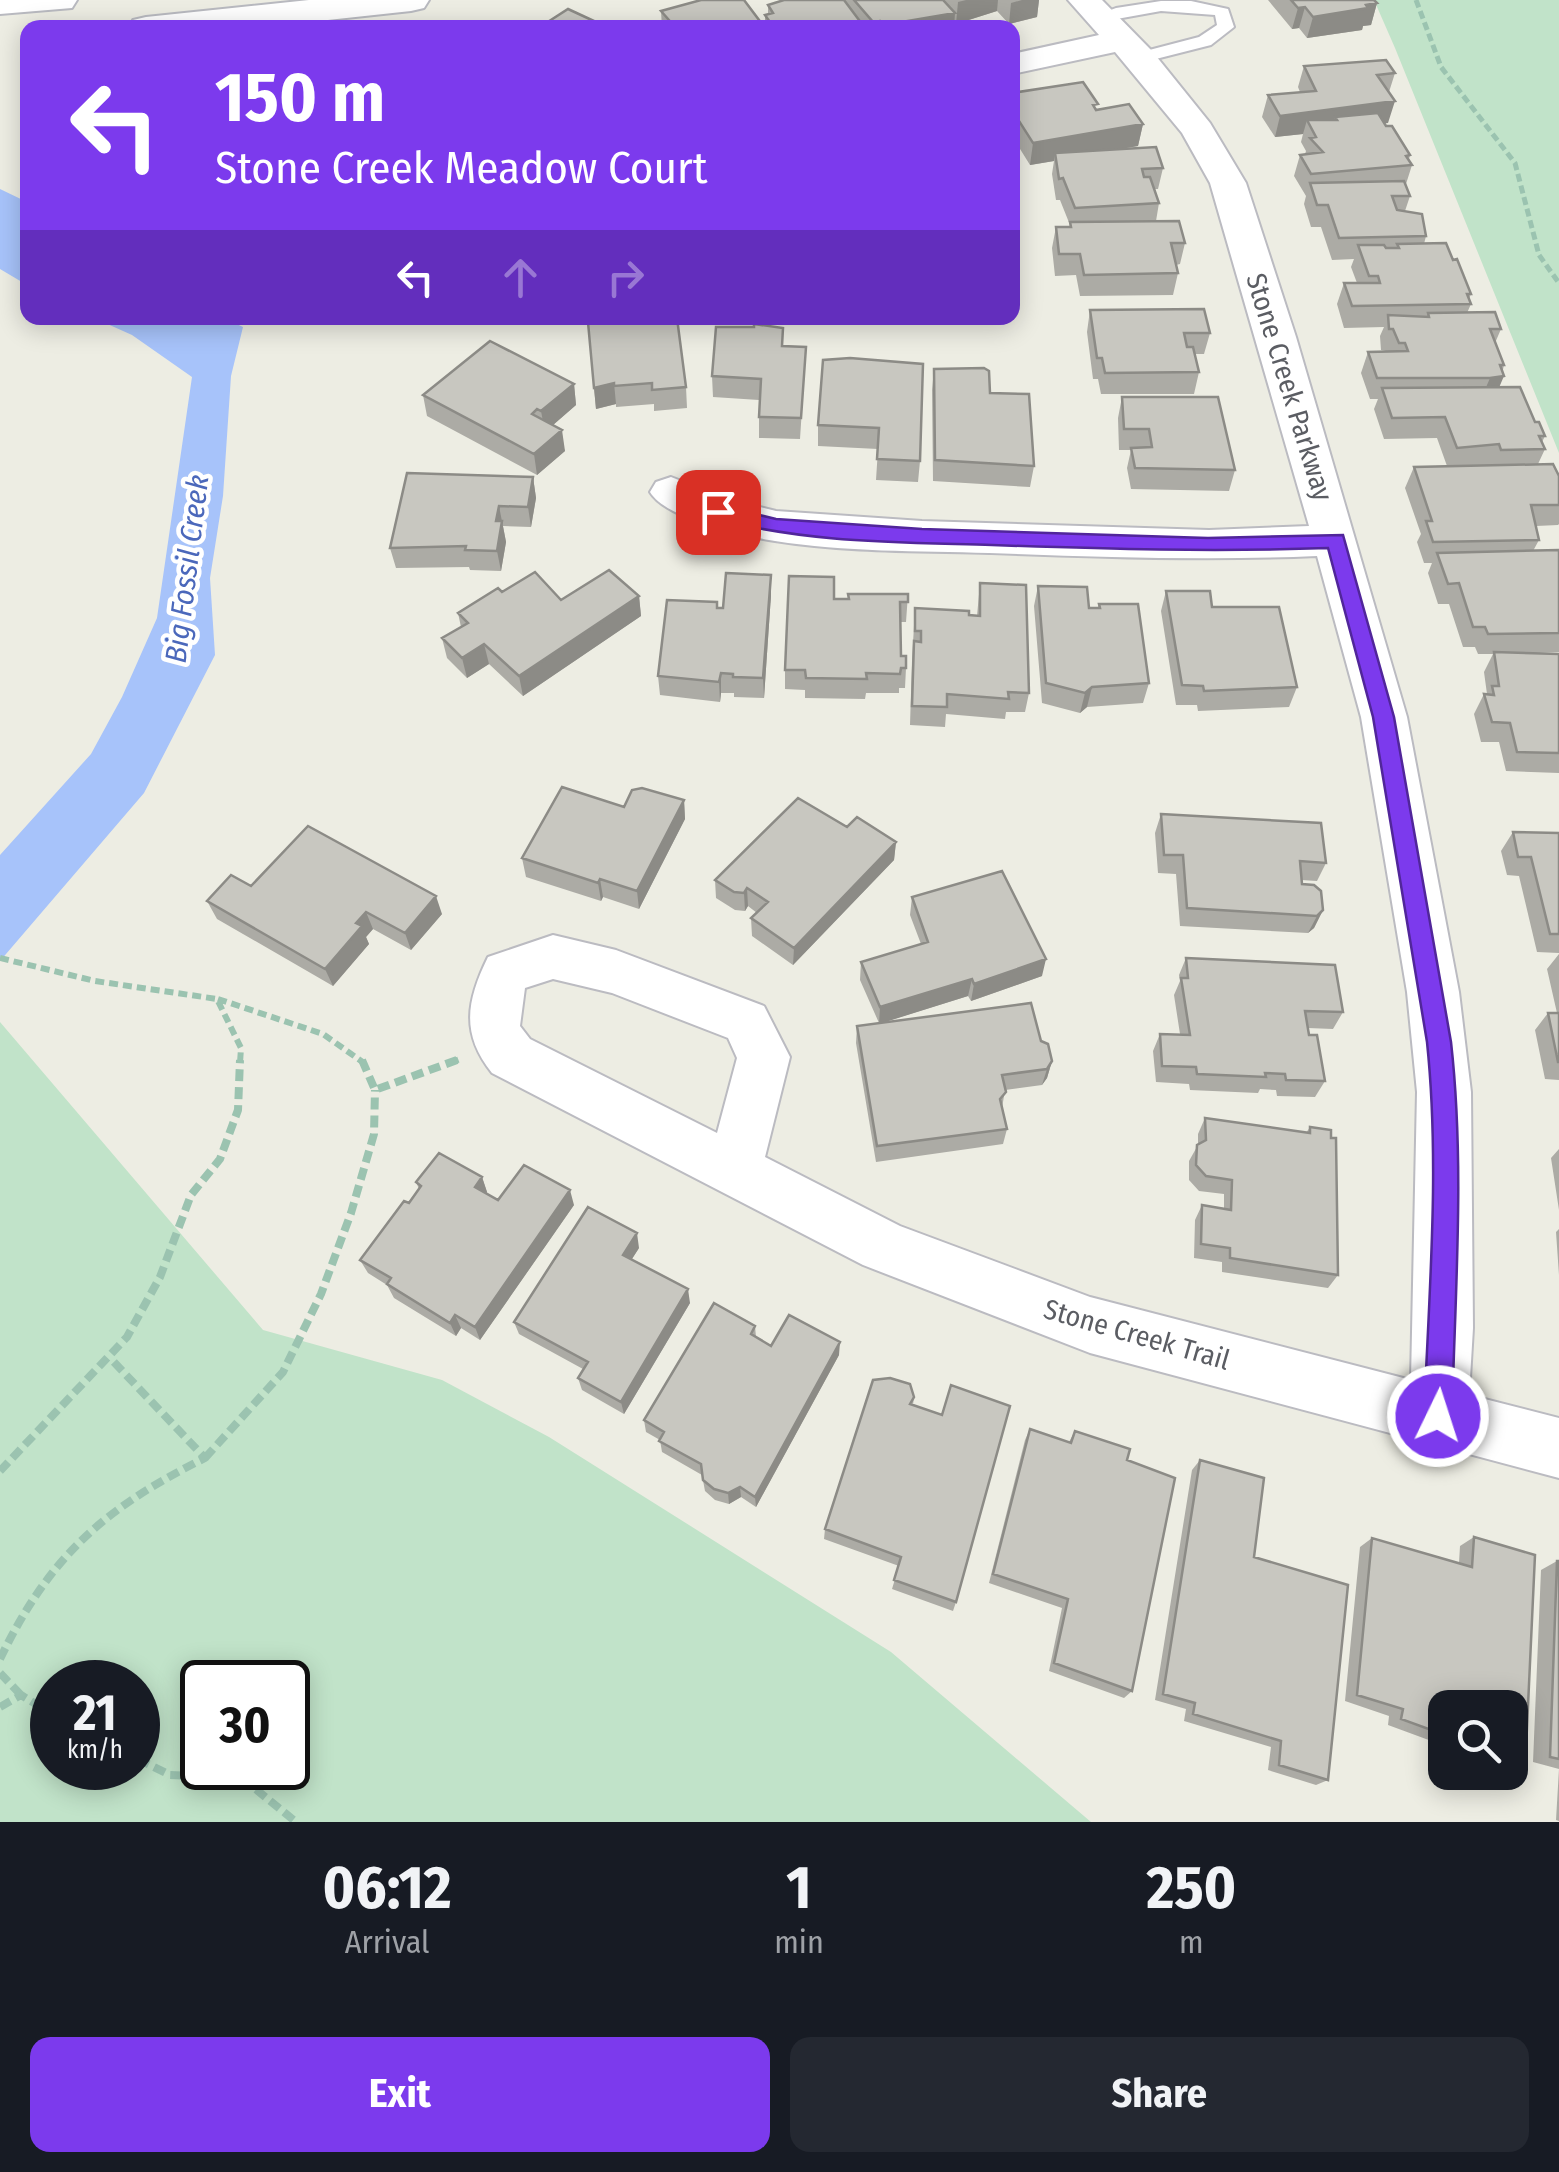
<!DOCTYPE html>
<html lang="en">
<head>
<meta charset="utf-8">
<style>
  body { margin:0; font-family:"Fira Sans Condensed",sans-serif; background:#242831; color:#f1f3f6; height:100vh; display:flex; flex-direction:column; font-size:38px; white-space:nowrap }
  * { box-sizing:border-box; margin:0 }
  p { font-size:32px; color:#9ea1a6 }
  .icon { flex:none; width:55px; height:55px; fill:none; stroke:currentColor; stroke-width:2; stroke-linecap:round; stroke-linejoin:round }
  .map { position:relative; height:1822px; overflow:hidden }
  .drawer { display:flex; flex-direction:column; background:#171b24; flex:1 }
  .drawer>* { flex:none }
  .hud { position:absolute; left:20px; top:20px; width:1000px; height:305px; border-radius:20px; box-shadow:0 5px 25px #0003; background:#7c3aed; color:#fff; overflow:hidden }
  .fabs { position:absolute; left:1428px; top:1690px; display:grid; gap:20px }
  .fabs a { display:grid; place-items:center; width:100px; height:100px; border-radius:20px; background:#171b24; box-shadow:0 5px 25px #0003; font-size:50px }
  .speed { position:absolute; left:30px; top:1660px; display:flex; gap:20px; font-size:50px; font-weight:700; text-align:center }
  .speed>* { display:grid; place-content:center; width:130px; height:130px; border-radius:50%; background:#171b24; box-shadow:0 5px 25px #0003; line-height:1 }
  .speed small { font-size:25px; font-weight:400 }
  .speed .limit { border:5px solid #111; border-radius:15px; background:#fff; color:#111 }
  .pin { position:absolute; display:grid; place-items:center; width:85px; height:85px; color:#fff; margin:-42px; border-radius:20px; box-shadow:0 5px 15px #0006 }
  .me { position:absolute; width:110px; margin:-55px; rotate:4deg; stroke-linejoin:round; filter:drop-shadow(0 0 8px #0008) }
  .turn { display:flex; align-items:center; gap:35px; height:210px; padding:0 30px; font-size:45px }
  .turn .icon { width:130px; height:130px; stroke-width:2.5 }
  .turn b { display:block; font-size:70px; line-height:85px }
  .lanes { display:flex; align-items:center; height:95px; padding:0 30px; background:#0003; justify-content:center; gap:50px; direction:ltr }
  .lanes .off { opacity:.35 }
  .eta { display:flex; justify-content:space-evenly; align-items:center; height:170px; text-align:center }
  .eta b { font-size:60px; font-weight:700; line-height:70px }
  .cta { display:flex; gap:20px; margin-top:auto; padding:20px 30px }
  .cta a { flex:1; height:115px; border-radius:20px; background:#7c3aed; color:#fff; font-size:40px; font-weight:700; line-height:115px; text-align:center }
  .cta a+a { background:#242831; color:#f1f3f6 }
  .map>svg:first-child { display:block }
  .green { fill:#c1e3c9; fill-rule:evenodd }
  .water { fill:#a7c3fa }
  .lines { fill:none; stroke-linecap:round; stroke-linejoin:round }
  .lane-casing { stroke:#bbbbc1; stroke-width:4 }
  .street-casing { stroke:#bbbbc1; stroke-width:4 }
  .secondary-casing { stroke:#b9bac0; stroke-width:4 }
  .path-far2 { stroke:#9bc3b0; stroke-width:5; stroke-dasharray:8 4; stroke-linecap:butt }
  .path-far1 { stroke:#9bc3b0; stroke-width:6; stroke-dasharray:9 5; stroke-linecap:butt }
  .path { stroke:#9bc3b0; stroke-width:8; stroke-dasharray:12 6; stroke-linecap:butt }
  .lane { fill:#fff; fill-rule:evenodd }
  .street { fill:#fff; fill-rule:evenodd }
  .secondary { fill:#fff; fill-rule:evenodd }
  .wall { fill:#acaba5 }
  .shaded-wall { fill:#8c8b86 }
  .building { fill:#c8c7c0; stroke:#8c8b86; stroke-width:2.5 }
  .route { fill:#7c3aed; stroke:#51269a; stroke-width:2.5 }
  .labels { text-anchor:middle; stroke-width:9; stroke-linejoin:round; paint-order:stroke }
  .street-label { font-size:28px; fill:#5b5d63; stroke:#fff }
  .water-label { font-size:30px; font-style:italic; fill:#4b68bb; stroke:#fff }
</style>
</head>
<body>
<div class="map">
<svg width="1559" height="1822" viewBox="0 0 1559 1822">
  <rect width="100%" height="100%" fill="#edede3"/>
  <path class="green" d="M1374 0H1559V453L1395 48Z
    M0 1022 263 1330 442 1380 549 1437 891 1652 1091 1822H0ZM138 1682V1768H52V1682ZM202 1682H288V1768H202Z"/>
  <path class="water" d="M0 189 27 202V285L0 269Z
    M94 318H224L243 327 231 376 223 496 210 578 215 655 144 793 0 961V855L91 754 122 697 157 618 192 377 132 335Z"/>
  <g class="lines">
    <defs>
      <path id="lane" d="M1161 1H1191L1228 9 1234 27 1211 45 1140 63 1132 58 1134 54 1199 37 1217 25 1215 15 1161 11 1100 22 1092 17 1116 8Z"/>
      <path id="street" d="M1068 0H1102L1152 51 1210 123 1246 183 1296 337 1407 717 1459 992 1471 1092 1473 1328 1469 1395 1559 1418V1478L1090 1353 863 1265 492 1073C460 1033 467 1000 488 957L553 935 616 950 764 1006 790 1057 765 1157 900 1226 1090 1297 1411 1380 1417 1092 1407 992 1361 717 1317 556C1207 561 1099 557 989 553 919 551 844 552 775 541 744 536 666 519 650 492L656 482 671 477 728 499 776 511 922 521 1209 530 1309 526 1210 183 1182 133 1115 52 1012 74V54L1099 35ZM553 979 612 993 728 1038 737 1058 717 1133 530 1039 520 1026 525 988Z"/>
      <path id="secondary" d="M0 0H77L72 8 0 14Z
        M309 0H429L424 8 411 11 253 28H128L133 20 146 17Z"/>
    </defs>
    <use href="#lane" class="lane-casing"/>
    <use href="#street" class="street-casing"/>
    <use href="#secondary" class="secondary-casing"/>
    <path class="path-far2" d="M1416 0 1441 67 1515 163 1539 255 1559 283"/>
    <path class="path-far1" d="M0 958 95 981 217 999 241 1048 240 1063
      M218 999 323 1034 364 1063
      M450 1063 460 1059"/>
    <path class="path" d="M362 1060 375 1090 457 1060
      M205 1458 283 1372 321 1294 351 1213 374 1134 375 1090
      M0 1471 127 1337 160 1277 191 1195 220 1159 238 1110 240 1060
      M0 1659C49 1557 104 1508 205 1458L110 1358
      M0 1673 21 1695
      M0 1707 21 1695 52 1714
      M138 1759 170 1775 242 1778 296 1822"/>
    <use href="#lane" class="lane"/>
    <use href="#street" class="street"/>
    <use href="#secondary" class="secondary"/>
  </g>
  <path class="wall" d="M784 0H1039L1037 17 1009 24 997 11 956 24 954 21V28H765V15L768 14V5Z
    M1268 0H1374L1377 3 1371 25 1363 26 1362 30 1307 38 1299 28 1292 29Z
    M661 11 765 28H662Z
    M1304 66 1395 73 1389 92 1388 123H1384L1410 155 1409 159 1412 165 1406 184 1410 196 1405 211 1426 236 1424 244 1453 260 1471 294 1469 299 1471 304 1467 313 1501 329 1495 343 1504 365 1499 387 1535 422 1545 436 1542 442 1545 449 1538 464 1559 476V524L1558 525 1536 526 1539 540 1533 551 1559 552V652L1533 653 1559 654V773L1506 771 1499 742H1481L1474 714 1484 694H1487L1484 672 1493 654H1478L1475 647H1463L1449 604H1438L1428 573 1432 563H1424L1417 542 1421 534 1405 488 1414 467 1447 466 1437 438 1384 439 1374 409 1378 399H1370L1361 373 1368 352 1386 351 1381 350 1380 336 1384 327 1344 328 1337 304 1344 283H1357L1351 267 1354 259 1332 260 1321 227H1311L1304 204 1306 196 1294 176 1300 155 1305 154 1306 151 1301 142 1303 134 1275 137 1262 117 1268 95 1300 92 1298 87Z
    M1012 93 1097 109 1143 124 1138 146 1120 149 1163 168 1158 189H1155L1159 203 1156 221 1185 243 1180 264 1176 265 1178 273 1173 295 1080 296 1076 275 1055 276 1052 248 1056 227H1069L1070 225 1060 200H1056L1052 174 1054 161 1030 165 1012 136Z
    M1090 310 1210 333 1204 354H1195L1199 372 1194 394H1101L1098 379H1093L1087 332Z
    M588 322 686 387 687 408 654 411V404L616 407V404L596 409Z
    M783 346 806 347 800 439 759 438V400L713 397 712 376Z
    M850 358 920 461 918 482 876 480 878 449 818 446V425Z
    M934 369 990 393 1034 466 1030 487 933 481 932 390Z
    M574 384 576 405 553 425 565 451 537 475 427 416 423 395Z
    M1122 397 1235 470 1229 491 1131 489 1127 468 1131 450H1119L1118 418Z
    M533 477 536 498 531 527 503 526 506 542 501 571 470 570 469 567 396 568 390 548Z
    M980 583 1029 693 1025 712H1006L1005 719 946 714 945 727 910 725 912 661 915 608 977 616Z
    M1038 586 1089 608H1098L1099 604 1149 683 1143 703 1087 707 1080 713 1042 703 1034 606Z
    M1166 591 1212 607 1297 687 1289 707 1198 711 1197 705H1176L1161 611Z
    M502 592 561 600 639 596 641 616 523 696 489 664 467 678 447 658 442 638 461 627 458 613Z
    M908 594 906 622H900L901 656 906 668 905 688H899V693H866L865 699 805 698V690L785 689V670L834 599H848Z
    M771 595 764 698 734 697V693H721L720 702 660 695 658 676 718 608H723Z
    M684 800 685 819 639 909 603 897 601 901 526 877 522 858 624 807Z
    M1161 814 1326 863 1317 881 1301 880 1302 884 1323 910 1314 928 1308 933 1180 926 1176 874 1158 873 1155 833Z
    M847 827 896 842 894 860 793 965 752 936 751 918 757 913 748 906 745 911 735 910 716 898 715 880Z
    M1513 832 1559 833V953L1537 952 1519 876 1507 875 1501 851Z
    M251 886 442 914 411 950 373 929 366 937 369 944 333 986 217 919 207 901Z
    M912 897 1042 976 971 1001 968 996 881 1023 1041 1041 1052 1061 1047 1078 1042 1085 1005 1090 1002 1108 1007 1129 1003 1144 876 1162 856 1043 857 1026 879 1023 860 980 861 962 921 944 910 915Z
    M1559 954V1080L1545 1079 1535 1030 1548 1013H1557L1547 969Z
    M1186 958 1343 1012 1333 1029 1308 1028 1325 1081 1315 1097 1277 1096 1276 1090 1260 1089 1258 1093 1190 1090 1189 1084 1156 1082 1153 1051 1160 1034H1180L1174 995 1180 981 1179 975Z
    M1205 1118 1306 1133 1310 1127 1338 1275 1328 1288 1222 1272V1262L1194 1258 1195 1220 1202 1205 1224 1208V1194L1199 1191 1189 1180V1161L1198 1145V1134Z
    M1559 1149V1210L1551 1158Z
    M482 1177 487 1192 486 1193 498 1200 574 1205 480 1340 461 1328 456 1336 394 1298 387 1285 368 1273 360 1260 419 1189 416 1182Z
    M1559 1229V1275L1556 1232Z
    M639 1248 632 1259 690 1303 624 1414 582 1390 578 1378 583 1369 519 1334 514 1322Z
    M755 1326 756 1337 771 1346 839 1355 756 1507 741 1497 729 1504 715 1500 705 1491 702 1475 662 1452 660 1440 646 1432 644 1420Z
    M914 1397 913 1405 956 1602 953 1611 892 1589 899 1566 824 1539 825 1529Z
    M1030 1429 1069 1442 1075 1431 1127 1460 1132 1691 1124 1698 1049 1671 1062 1608 989 1583 1025 1440Z
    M1200 1460 1254 1557 1328 1780 1316 1785 1268 1770 1271 1747 1184 1721 1186 1709 1155 1700 1192 1470Z
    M1474 1537 1526 1749 1510 1755V1708H1445V1746L1388 1725 1389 1716 1345 1701 1360 1547 1372 1538 1459 1563 1460 1546Z
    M1557 1561H1559V1821L1556 1820 1559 1769 1533 1762 1541 1570Z"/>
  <path class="shaded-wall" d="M966 0H998L997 11 956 24 958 2Z
    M1022 0H1039L1037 17 1009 24 1011 3Z
    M1377 3 1371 25 1363 26 1362 30 1307 38 1313 17Z
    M1305 7 1299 28 1292 29 1298 8Z
    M955 13 954 28H884V25Z
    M880 21V28H873L874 23Z
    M1395 101 1388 123 1334 130 1337 120 1335 117 1331 130 1307 120 1303 134 1275 137 1280 116Z
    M1143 124 1138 146 1057 160 1055 153 1054 161 1030 165 1033 143Z
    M1504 376 1495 397 1481 399 1490 378Z
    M614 383 616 404 596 409 594 388Z
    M574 384 576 405 545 432 541 411Z
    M562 430 565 451 537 475 534 454Z
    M533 477 536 498 531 527 528 507Z
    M499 506 506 542 501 571 497 551 496 521Z
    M771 575V595L764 698 763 678Z
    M639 596 641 616 523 696 519 676Z
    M484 644 489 664 467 678 462 658Z
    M721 673V693L720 702 719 682Z
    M1092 687 1087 707 1080 713 1085 693Z
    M684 800 685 819 639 909 637 891Z
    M896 842 894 860 793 965 794 948Z
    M600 879 603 897 601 901 598 883Z
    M747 888 748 906 745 911 744 893Z
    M436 896 442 914 411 950 405 933Z
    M1323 910 1314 928 1308 933 1317 916Z
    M366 912 373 929 366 937 369 944 333 986 325 969 356 923Z
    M1046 959 1042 976 971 1001 974 984Z
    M972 979 968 996 879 1024 880 1007Z
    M1052 1061 1047 1078 1042 1085 1047 1069Z
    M482 1177 487 1192 480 1202 475 1187Z
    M570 1190 574 1205 480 1340 475 1327Z
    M637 1233 639 1248 626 1268 623 1255Z
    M688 1289 690 1303 624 1414 621 1402Z
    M455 1315 461 1328 456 1336 450 1323Z
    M840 1342 839 1355 756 1507 755 1497Z
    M740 1487 741 1497 729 1504 728 1493Z"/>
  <path class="building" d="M701 0H744L765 28H676L661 11Z
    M784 0H844L865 28H774L765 15 773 13 768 5Z
    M854 0H943L955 13 884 25 880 21 874 23Z
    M1291 0H1374L1377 3 1366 5 1368 8 1313 17 1305 7 1298 8Z
    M568 9 609 28 540 27Z
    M1386 60 1395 73 1377 75 1395 101 1280 116 1268 95 1316 91 1304 66Z
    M1083 82 1098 104 1093 105 1096 110 1129 104 1143 124 1033 143 1012 110V108H1015L1012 103V93Z
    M1378 113 1386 126H1392L1410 155 1406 156 1412 165 1311 174 1300 155 1323 152 1310 138 1316 137 1307 120H1337L1335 117Z
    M1156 147 1163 168 1142 169 1144 177H1150L1159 203 1075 208 1063 178 1059 179 1055 153Z
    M1404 181 1410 196H1392L1397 210 1422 214 1426 236 1339 238 1328 205H1317L1310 183Z
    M1179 221 1185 243H1171L1178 273 1084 275 1080 254H1059L1056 227H1071L1070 222Z
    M1446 243 1453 260 1457 259 1471 294H1467L1471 304 1352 306 1344 283H1380L1378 276H1369L1358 245H1384L1386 248H1399L1397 244Z
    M1204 309 1210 333H1184L1187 347H1193L1199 372 1105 373 1102 358H1097L1090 310Z
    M1495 312 1501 329H1490L1504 365H1500L1504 376 1490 378H1377L1368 352 1408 351 1405 343H1399L1393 329H1389L1388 315 1429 317 1428 313Z
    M626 318H677L686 387 652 390V383L614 386V383L594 388 588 322Z
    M754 324 783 328 782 346 806 347 801 418 759 417 761 379 712 376 716 327H754Z
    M490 341 574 384 541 411 537 409 532 414 562 430 534 454 423 395Z
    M850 358 923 364 920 461 877 459 879 428 818 425 823 360Z
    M984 368 989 371 990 393 1029 394 1034 466 935 460 934 369Z
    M1520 387 1535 422H1539L1545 436H1539L1545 449 1501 450 1499 444 1457 448 1445 417 1392 418 1382 388Z
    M1122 397H1218L1235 470 1135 468 1131 448 1152 447 1149 429H1124Z
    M1553 464 1559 476V505H1531L1539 540 1433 542 1426 521H1432L1414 467Z
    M407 473 533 477 528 507 499 506 496 521H502L497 551 465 550 466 546 390 548Z
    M1559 550V633L1488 634 1485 627H1473L1459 583 1448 584 1437 553Z
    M609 570 639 596 519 676 484 644 462 658 442 638 468 623 458 613 498 588 502 592 535 572 561 600Z
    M726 573 771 575 763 678 733 677V674L721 673 719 682 658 676 667 600 717 602V608H723Z
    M789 576 834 577V599H849L848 594H908V602H900L901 656H906V668H901L900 674 866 673 867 679 806 678 805 670H785Z
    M980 583 1026 585 1029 693 1008 692 1009 699 947 694V707L912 706 914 641 921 642V631H915V608L969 611V615L980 616Z
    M1038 586 1087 587 1089 608H1100L1099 604H1138L1149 683 1092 687 1085 693 1046 683Z
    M1166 591H1210L1212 607H1279L1297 687 1204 691 1203 686 1182 685Z
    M1494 652 1559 654V753L1517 752 1510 723 1492 722 1484 694 1494 695 1492 686H1499Z
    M562 787 624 807 632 790 642 788 684 800 637 891 600 879 598 883 522 858Z
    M798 798 847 827 857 817 896 842 794 948 751 918 768 902 747 888 744 893 734 892 715 880Z
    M1161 814 1321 823 1326 863 1300 861 1302 884 1314 885 1321 891 1323 910 1317 916 1187 908 1183 855H1164Z
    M308 826 436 896 405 933 366 912 356 923 362 926 325 969 207 901 231 875 251 886Z
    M1513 832 1559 833V934H1550L1531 857H1518Z
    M1002 871 1046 959 974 984 972 979 880 1007 861 962 928 942 912 897Z
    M1186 958 1335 965 1343 1012 1305 1011 1309 1035H1317L1325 1081 1286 1080 1285 1074 1265 1073 1266 1077 1197 1074 1196 1067 1162 1066 1160 1034 1190 1035 1181 978H1188Z
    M1031 1003 1041 1041 1048 1044 1052 1061 1047 1069 1002 1075 1006 1092 1000 1099 1007 1129 877 1146 857 1026Z
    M1548 1013H1559V1062H1558Z
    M1205 1118 1310 1133V1127L1331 1130V1138H1336L1338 1275 1230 1258V1248L1201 1244 1202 1205 1231 1210 1232 1180 1206 1176 1196 1165 1197 1145 1206 1140Z
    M439 1153 482 1177 475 1187 498 1200 524 1165 570 1190 475 1327 455 1315 450 1323 387 1284 391 1278 360 1260 404 1201 409 1203 421 1186 416 1182Z
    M588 1207 637 1233 623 1255 688 1289 621 1402 578 1378 588 1362 514 1322Z
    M714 1303 755 1326 751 1334 771 1346 789 1315 840 1342 755 1497 740 1487 728 1493 714 1489 703 1480 701 1464 659 1441 664 1432 644 1420Z
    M890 1378 910 1384 914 1397 910 1404 942 1415 951 1385 1010 1406 956 1602 894 1580 901 1557 825 1529 873 1380Z
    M1030 1429 1071 1443 1075 1431 1130 1449 1127 1460 1175 1478 1132 1691 1054 1663 1068 1599 993 1574Z
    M1200 1460 1264 1478 1254 1557 1348 1585 1328 1780 1279 1765 1281 1741 1193 1714 1195 1703 1163 1694Z
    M1474 1537 1535 1555 1526 1749 1510 1744V1708H1445V1735L1401 1719 1403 1709 1357 1695 1372 1538 1472 1567Z
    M1557 1561H1559V1759L1550 1757Z"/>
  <path class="route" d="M718 505 776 519 922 529 1208 538 1343 535 1394 717 1451 1042C1465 1166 1455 1292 1452 1416L1448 1426 1438 1430 1428 1426 1424 1416C1429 1292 1440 1166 1427 1042L1373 717 1328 548C1215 552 1104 549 992 545 898 542 801 543 711 517V507Z"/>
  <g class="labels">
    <g class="street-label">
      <text transform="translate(1290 387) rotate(73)" y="10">Stone Creek Parkway</text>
      <text transform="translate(1137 1334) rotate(16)" y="10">Stone Creek Trail</text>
    </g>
    <g class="water-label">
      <text transform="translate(187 569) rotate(-83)" y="10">Big Fossil Creek</text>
    </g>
  </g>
</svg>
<div class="fabs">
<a><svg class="icon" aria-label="search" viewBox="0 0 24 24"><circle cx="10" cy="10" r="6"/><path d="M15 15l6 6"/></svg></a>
</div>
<div class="speed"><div>21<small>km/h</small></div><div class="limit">30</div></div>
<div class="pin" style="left:718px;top:512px;background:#d93025"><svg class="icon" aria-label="arrive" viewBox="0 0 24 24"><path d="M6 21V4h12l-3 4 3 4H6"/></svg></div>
<svg class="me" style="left:1438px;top:1416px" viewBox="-20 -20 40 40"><circle r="17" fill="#7c3aed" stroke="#fff" stroke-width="3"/><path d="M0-11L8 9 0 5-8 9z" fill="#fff"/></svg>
<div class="hud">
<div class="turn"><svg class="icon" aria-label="left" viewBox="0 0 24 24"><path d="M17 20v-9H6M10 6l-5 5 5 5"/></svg><div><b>150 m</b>Stone Creek Meadow Court</div></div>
<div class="lanes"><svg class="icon" aria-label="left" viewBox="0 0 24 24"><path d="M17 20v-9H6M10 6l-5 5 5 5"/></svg><svg class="icon off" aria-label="ahead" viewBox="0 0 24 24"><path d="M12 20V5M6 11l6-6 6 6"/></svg><svg class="icon off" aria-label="right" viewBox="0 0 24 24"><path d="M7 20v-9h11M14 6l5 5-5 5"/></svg></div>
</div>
</div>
<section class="drawer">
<div class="eta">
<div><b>06:12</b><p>Arrival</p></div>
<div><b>1</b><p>min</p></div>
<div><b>250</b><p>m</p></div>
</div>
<div class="cta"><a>Exit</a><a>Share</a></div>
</section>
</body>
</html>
